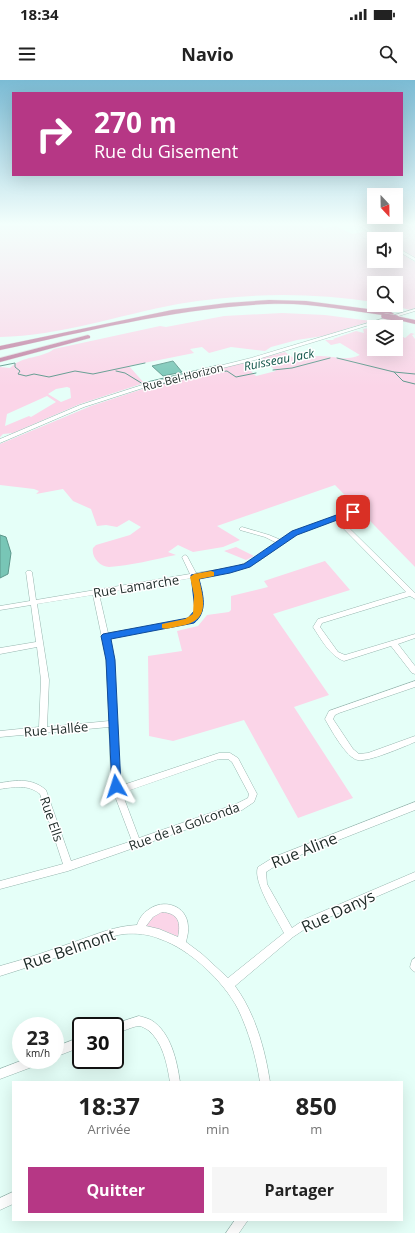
<!DOCTYPE html>
<html lang="fr">
<head>
<meta charset="utf-8">
<style>
  body { margin:0; font-family:"Open Sans",sans-serif; background:#f6f6f6; color:#222; height:100vh; display:flex; flex-direction:column; font-size:15px; white-space:nowrap }
  * { box-sizing:border-box; margin:0 }
  p { font-size:13px; color:#767676 }
  .icon { flex:none; width:22px; height:22px; fill:none; stroke:currentColor; stroke-width:2; stroke-linecap:round; stroke-linejoin:round }
  .map { position:relative; flex:1; overflow:hidden }
  .details { position:absolute; left:12px; top:1001px; width:391px; height:140px; display:flex; flex-direction:column; background:#fff; border-radius:0px; box-shadow:0 4px 16px #0002 }
  .details>* { flex:none }
  .guide { position:absolute; left:12px; top:12px; width:391px; height:84px; border-radius:0px; box-shadow:0 4px 16px #0002; background:#b63785; color:#fff; overflow:hidden }
  .needle { width:26px; rotate:158deg }
  .controls { position:absolute; left:367px; top:108px; display:grid; gap:8px }
  .controls a { display:grid; place-items:center; width:36px; height:36px; border-radius:0px; background:#fff; box-shadow:0 4px 16px #0002; font-size:20px }
  .speed { position:absolute; left:12px; top:937px; display:flex; gap:8px; font-size:20px; font-weight:700; text-align:center }
  .speed>* { display:grid; place-content:center; width:52px; height:52px; border-radius:50%; background:#fff; box-shadow:0 4px 16px #0002; line-height:1 }
  .speed small { font-size:10px; font-weight:400 }
  .speed .limit { border:2px solid #111; border-radius:6px; background:#fff; color:#111 }
  .pin { position:absolute; display:grid; place-items:center; width:34px; height:34px; color:#fff; margin:-17px; border-radius:8px; box-shadow:0 2px 6px #0006 }
  .me { position:absolute; width:44px; margin:-22px; rotate:354deg; stroke-linejoin:round; filter:drop-shadow(0 0 3px #0008) }
  .turn { display:flex; align-items:center; gap:14px; height:84px; padding:0 16px; font-size:18px }
  .turn .icon { width:52px; height:52px; stroke-width:2.5 }
  .turn b { display:block; font-size:28px; line-height:34px }
  .eta { display:flex; justify-content:space-evenly; align-items:center; height:68px; text-align:center }
  .eta b { font-size:24px; font-weight:700; line-height:28px }
  .button { display:flex; gap:8px; margin-top:auto; padding:8px 16px }
  .button a { flex:1; height:46px; border-radius:0px; background:#b63785; color:#fff; font-size:16px; font-weight:700; line-height:46px; text-align:center }
  .button a+a { background:#f6f6f6; color:#222 }
  .status { display:flex; justify-content:space-between; align-items:center; height:28px; padding:0 20px; background:#fff; direction:ltr }
  .status svg { height:11px; fill:currentColor }
  header { display:flex; justify-content:space-between; align-items:center; height:52px; padding:0 16px; background:#fff; font-size:18px; font-weight:700 }
  .map>svg:first-child { display:block }
  .green { fill:#fbd5e8; fill-rule:evenodd }
  .water { fill:#78c6b6; stroke:#5c978b }
  .lines { fill:none; stroke-linecap:round; stroke-linejoin:round }
  .stream { stroke:#5c978b; stroke-width:1 }
  .minor-casing { stroke:#97b6af; stroke-width:1 }
  .highway-casing { stroke:#dfe1e1; stroke-width:1 }
  .minor { fill:#fff; fill-rule:evenodd }
  .highway { fill:#c281a3; fill-rule:evenodd }
  .highway-bridge-casing { stroke:#dfe1e1; stroke-width:6; stroke-linecap:butt }
  .highway-bridge { stroke:#c281a3; stroke-width:5.5 }
  .route { fill:#1a73e8; stroke:#114b97 }
  .slow { fill:#f59e0b }
  .labels { text-anchor:middle; stroke-width:3; stroke-linejoin:round; paint-order:stroke }
  .far-street-label { font-size:11px; fill:#1c2926; stroke:#fff }
  .far-water-label { font-size:12px; font-style:italic; fill:#0f5348; stroke:#fff }
  .street-label { font-size:13px; fill:#1c2926; stroke:#fff }
  .near-street-label { font-size:16px; fill:#1c2926; stroke:#fff }
</style>
</head>
<body>
<div class="status"><b>18:34</b><svg viewBox="0 0 49 12"><path d="M0 12V9h3v3zM5 12V6h3v6zM10 12V3h3v9zM15 12V0h3v12zM26 1h20v11H26zM47 4h2v5h-2z"/></svg></div>
<header><svg class="icon" aria-label="menu" viewBox="0 0 24 24"><path d="M4 6h16M4 12h16M4 18h16"/></svg>Navio<svg class="icon" aria-label="search" viewBox="0 0 24 24"><circle cx="10" cy="10" r="6"/><path d="M15 15l6 6"/></svg></header>
<div class="map">
<svg width="415" height="1153" viewBox="0 0 415 1153">
  <rect width="100%" height="100%" fill="#e5fff8"/>
  <path class="green" d="M0 145H322L323 148 336 146 352 154 366 151 378 159H374V166L367 167 374 172V181H396V170L415 182V228L410 230 391 225H396V203H374V222C308 212 244 213 178 224 119 235 60 256 0 257Z
    M362 145H415V178L396 166V159H384Z
    M282 233 325 235 371 241 323 256 297 260 271 267 265 271 231 267 209 273 202 267 190 269 194 273 129 286 144 303 80 324 13 353 3 354 0 357V287L10 288C23 275 41 279 54 269L160 246 166 247 224 236ZM67 307 70 308 71 318 61 322 48 314 56 309ZM47 316 56 322 31 337 29 336 5 346 7 334Z
    M374 247V269H396V253L405 258 411 253 415 254 412 255 415 259V487L335 405 217 446 240 460 223 467 193 472 178 465 168 472 176 475C156 479 129 486 109 487 100 487 91 477 93 468L96 465 130 455 141 447 129 440 117 447 106 445 97 446 91 429 73 421 63 409 36 414 39 411 34 409 0 405V364L91 326 161 303 243 283 256 296 276 291 262 278 285 272 299 282C303 282 305 278 310 277 327 273 343 283 360 275L340 263 331 265 325 260H334L333 259 356 251 364 253 363 249Z
    M236 467 254 476 246 480 224 471Z
    M325 481 350 510 273 534 329 615 294 627 353 718 298 738 244 640 173 661 149 656 148 576 182 571 177 551 198 546 207 535 229 532 231 530V516L268 507 264 501Z
    M160 831C178 832 181 840 179 857L162 850 144 846 146 842Z"/>
  <path class="water" d="M173 281 182 292 163 296 152 286Z
    M0 455 6 457 11 473 8 494 0 498Z"/>
  <g class="lines">
    <path class="stream" d="M337 278 394 292 415 294
      M0 286 15 283V287L20 291 18 294 26 296 34 294 49 297 75 291 93 294 145 283
      M273 290 292 288 330 278
      M116 291 125 293 143 304
      M394 292 403 301 415 304
      M143 303 219 285
      M147 307 219 292 227 291 236 297 256 293"/>
    <defs>
      <path id="minor" d="M358 145H363L383 159H379Z
        M396 167 415 178V181L396 170Z
        M415 229V231L255 280 146 307 84 327 0 363V359L80 325 142 305 251 278Z
        M353 430 355 431V433L340 439 415 513V519L410 516 322 543 320 547 338 572 345 575 415 554V558L398 564 415 586V594L412 593 391 566 344 581C330 576 321 559 313 547L318 539 406 512 335 440 297 454 259 481 238 490 198 497C203 515 210 538 187 544L109 558 114 577 119 701 120 706 219 673H230L238 678 257 714 254 722 242 730 68 791 0 809V801L63 784 40 714C28 704 14 707 0 709V703C17 700 32 698 46 710L71 781 132 761 113 711 111 701 109 647 0 657V651L39 647 41 600 37 567 0 574V568L36 562 31 525 0 530V526L30 521 26 492 27 491H31L32 492 36 520 190 494 182 477 185 475 187 476 196 493 235 487 255 479 277 463 265 457 240 450V448L242 447 269 455 281 460 293 452ZM192 498C196 511 202 533 187 540L108 553 99 514ZM93 515 106 577 109 641 47 647 49 600 37 524ZM219 679H228L232 682 249 714 248 718 236 724 139 758 122 713Z
        M415 601V607L339 633 335 635 333 639 353 669 359 674 368 673 415 656V662C403 667 369 682 358 680 347 679 330 648 325 639L329 631Z
        M415 722V730L280 783 266 792 267 804 292 848 305 839 415 792V800L311 845 293 857 235 906C255 933 265 969 270 1002H260C256 977 249 952 238 929 224 902 190 869 160 859 149 854 136 853 124 854 108 856 93 864 78 870 52 879 26 888 0 896V886C26 879 51 870 77 861 97 854 115 846 137 845 139 839 143 833 148 830 163 818 187 825 188 846 189 851 187 857 186 862L202 874 228 898 284 853C277 839 252 801 258 787L274 777ZM162 832C179 833 181 843 178 857L159 849 146 846 153 837Z
        M415 878V892L412 890 410 887 412 880Z
        M139 936C143 937 147 938 151 940 171 952 177 981 180 1002H170C167 984 163 962 148 950 146 949 142 946 139 946 134 946 121 952 115 954V946L111 945Z
        M81 957V967L55 977V967Z
        M23 980H41L40 984 0 999V989Z
        M13 1112V1124L0 1130V1118Z
        M235 1140H248L239 1153H226Z"/>
      <path id="highway" d="M269 220 306 221 391 232 394 234 391 236C350 231 309 222 268 224 177 228 88 251 0 270V266L172 230 227 223Z
        M396 236 415 240V244L394 239 393 238Z
        M88 255 90 256V258L0 282V278Z"/>
    </defs>
    <use href="#minor" class="minor-casing"/>
    <use href="#highway" class="highway-casing"/>
    <use href="#minor" class="minor"/>
    <use href="#highway" class="highway"/>
    <defs>
      <path id="highway-bridge" d="M384 236 396 238"/>
    </defs>
    <use href="#highway-bridge" class="highway-bridge-casing"/>
    <use href="#highway-bridge" class="highway-bridge"/>
  </g>
  <linearGradient id="sky" x2="0" y2="1"><stop stop-color="#7bbbd4"/><stop offset="0.47" stop-color="#f3fffc"/><stop offset="1" stop-color="#f3fffc" stop-opacity="0"/></linearGradient>
  <rect width="415" height="307" fill="url(#sky)"/>
  <path class="route" d="M353 429 357 432 356 433 297 455 250 487 230 493 199 499C203 514 208 532 194 543L111 559 115 580 121 706 120 709H112L106 580 101 556 103 554 188 538 195 530 191 495 244 484 292 451Z"/>
  <path class="slow" d="M211 491 214 492V496L199 499C204 522 210 541 180 546 174 547 167 550 162 548V544L185 539 193 534 194 515 190 497 194 494Z"/>
  <g class="labels">
    <g class="far-street-label">
      <text transform="translate(183 297) rotate(-14)" y="4">Rue Bel-Horizon</text>
    </g>
    <g class="far-water-label">
      <text transform="translate(279 280) rotate(-11)" y="4">Ruisseau Jack</text>
    </g>
    <g class="street-label">
      <text transform="translate(136 506) rotate(-9)" y="5">Rue Lamarche</text>
      <text transform="translate(56 649) rotate(-5)" y="5">Rue Hallée</text>
      <text transform="translate(52 739) rotate(71)" y="5">Rue Ells</text>
      <text transform="translate(184 746) rotate(-20)" y="5">Rue de la Golconda</text>
    </g>
    <g class="near-street-label">
      <text transform="translate(304 770) rotate(-22)" y="6">Rue Aline</text>
      <text transform="translate(338 831) rotate(-25)" y="6">Rue Danys</text>
      <text transform="translate(69 869) rotate(-19)" y="6">Rue Belmont</text>
    </g>
  </g>
</svg>
<div class="controls">
<a><svg class="needle" viewBox="-14 -14 28 28"><path d="M0-13l5 13h-10z" fill="#e53935"/><path d="M0 13l5-13h-10z" fill="#767676"/></svg></a>
<a><svg class="icon" aria-label="sound" viewBox="0 0 24 24"><path d="M4 9h4l5-4v14l-5-4H4zM17 9q2 3 0 6"/></svg></a>
<a><svg class="icon" aria-label="search" viewBox="0 0 24 24"><circle cx="10" cy="10" r="6"/><path d="M15 15l6 6"/></svg></a>
<a><svg class="icon" aria-label="layers" viewBox="0 0 24 24"><path d="M12 4l9 5-9 5-9-5zM3 14l9 5 9-5"/></svg></a>
</div>
<div class="speed"><div>23<small>km/h</small></div><div class="limit">30</div></div>
<div class="pin" style="left:353px;top:432px;background:#d93025"><svg class="icon" aria-label="arrive" viewBox="0 0 24 24"><path d="M6 21V4h12l-3 4 3 4H6"/></svg></div>
<svg class="me" style="left:116px;top:706px" viewBox="-20 -20 40 40"><path d="M0-17L14 15 0 8-14 15z" fill="#1a73e8" stroke="#fff" stroke-width="4"/></svg>
<div class="guide">
<div class="turn"><svg class="icon" aria-label="right" viewBox="0 0 24 24"><path d="M7 20v-9h11M14 6l5 5-5 5"/></svg><div><b>270 m</b>Rue du Gisement</div></div>
</div>
<section class="details">
<div class="eta">
<div><b>18:37</b><p>Arrivée</p></div>
<div><b>3</b><p>min</p></div>
<div><b>850</b><p>m</p></div>
</div>
<div class="button"><a>Quitter</a><a>Partager</a></div>
</section>
</div>
</body>
</html>
